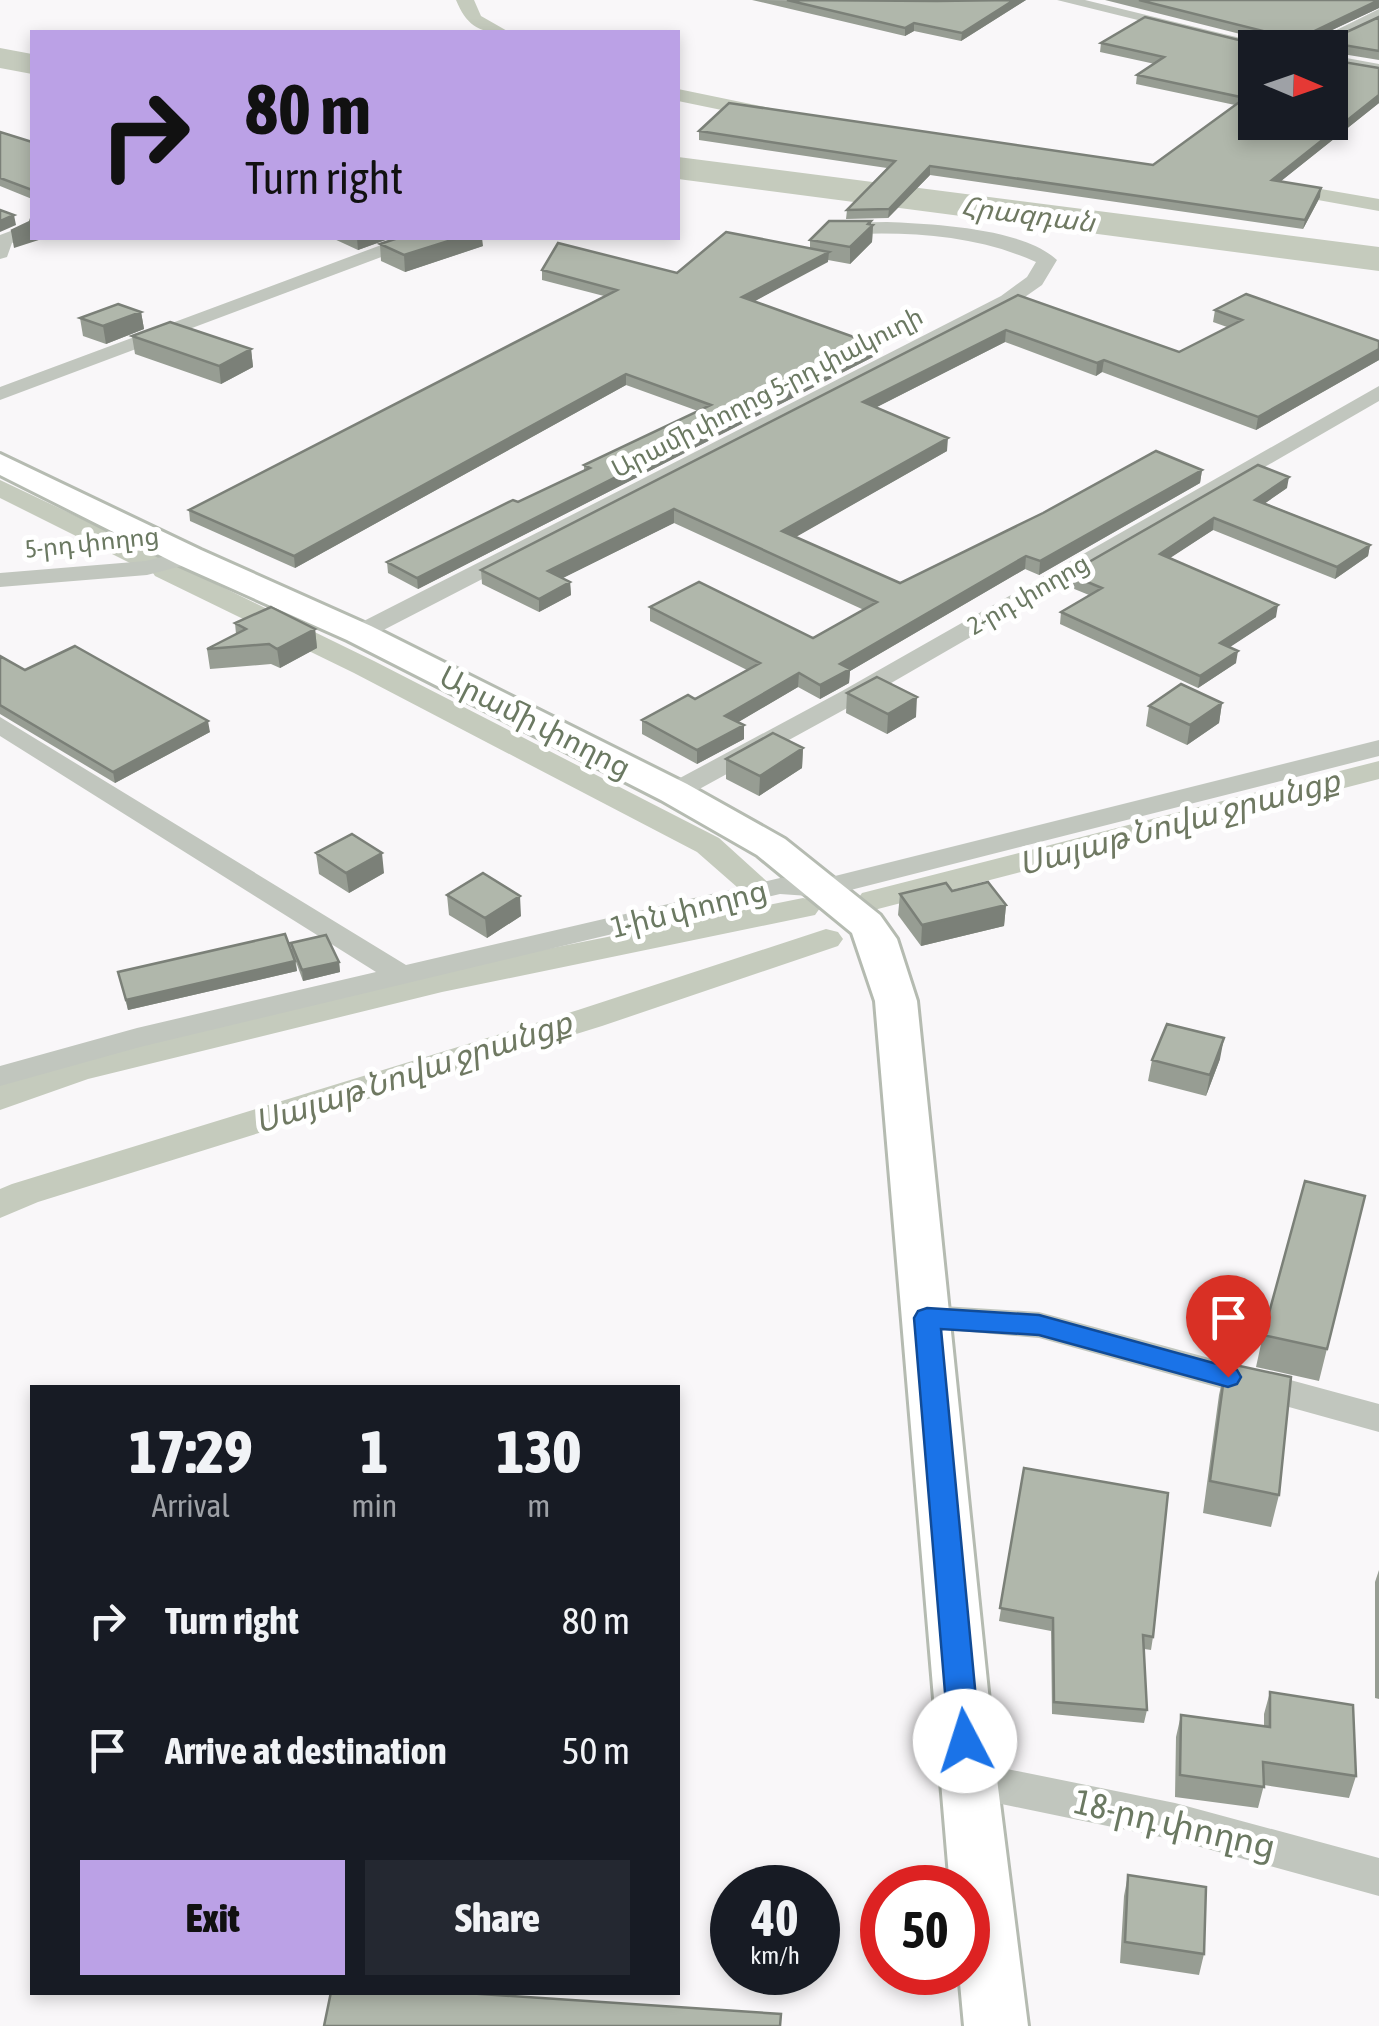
<!DOCTYPE html>
<html lang="en">
<head>
<meta charset="utf-8">
<style>
  body { margin:0; font-family:"Asap Condensed","Noto Sans Armenian",sans-serif; background:#242831; color:#f1f3f6; height:100vh; display:flex; flex-direction:column; font-size:38px; white-space:nowrap }
  * { box-sizing:border-box; margin:0 }
  p { font-size:32px; color:#9ea1a6 }
  .icon { flex:none; width:55px; height:55px; fill:none; stroke:currentColor; stroke-width:2; stroke-linecap:round; stroke-linejoin:round }
  .map { position:relative; flex:1; overflow:hidden }
  .details { position:absolute; left:30px; top:1385px; width:650px; height:610px; display:flex; flex-direction:column; background:#171b24; border-radius:0px; box-shadow:0 5px 15px #0003 }
  .details>* { flex:none }
  .guide { position:absolute; left:30px; top:30px; width:650px; height:210px; border-radius:0px; box-shadow:0 5px 15px #0003; background:#bba1e6; color:#111; overflow:hidden }
  .needle { width:65px; rotate:92deg }
  .tools { position:absolute; left:1238px; top:30px; display:grid; gap:20px }
  .tools a { display:grid; place-items:center; width:110px; height:110px; border-radius:0px; background:#171b24; box-shadow:0 5px 15px #0003; font-size:50px }
  .speed { position:absolute; left:710px; top:1865px; display:flex; gap:20px; font-size:50px; font-weight:700; text-align:center }
  .speed>* { display:grid; place-content:center; width:130px; height:130px; border-radius:50%; background:#171b24; box-shadow:0 5px 15px #0003; line-height:1 }
  .speed small { font-size:25px; font-weight:400 }
  .speed .limit { border:15px solid #d22; background:#fff; color:#111 }
  .pin { position:absolute; display:grid; place-items:center; width:85px; height:85px; color:#fff; margin:-102px -42px; border-radius:50% 50% 50% 0; rotate:-45deg; box-shadow:0 0 10px #0007 }
  .pin .icon { rotate:45deg }
  .me { position:absolute; width:110px; margin:-55px; rotate:355deg; stroke-linejoin:round; filter:drop-shadow(0 0 8px #0008) }
  .turn { display:flex; align-items:center; gap:35px; height:210px; padding:0 50px; font-size:45px }
  .turn .icon { width:130px; height:130px; stroke-width:2.5 }
  .turn b { display:block; font-size:70px; line-height:85px }
  .eta { display:flex; justify-content:space-evenly; align-items:center; height:170px; text-align:center }
  .eta b { font-size:60px; font-weight:800; line-height:70px }
  .button { display:flex; gap:20px; margin-top:auto; padding:20px 50px }
  .button a { flex:1; height:115px; border-radius:0px; background:#bba1e6; color:#111; font-size:40px; font-weight:800; line-height:115px; text-align:center }
  .button a+a { background:#242831; color:#f1f3f6 }
  ul { padding:0; list-style:none }
  li { display:flex; align-items:center; gap:30px; height:130px; padding:0 50px }
  li div { flex:1 }
  li b { display:block; font-size:38px }
  li em { font-style:normal }
  .map>svg:first-child { display:block }
  .lines { fill:none; stroke-linecap:round; stroke-linejoin:round }
  .canal { fill:#c5cbbd; fill-rule:evenodd }
  .river { fill:#c5cbbd; fill-rule:evenodd }
  .secondary-casing { stroke:#b5bbb1; stroke-width:6 }
  .street { fill:#c1c6be; fill-rule:evenodd }
  .secondary { fill:#fff; fill-rule:evenodd }
  .wall { fill:#979d93 }
  .shaded-wall { fill:#7b8078 }
  .building { fill:#b0b7ab; stroke:#7b8078; stroke-width:2.5 }
  .route { fill:#1a73e8; stroke:#114b97; stroke-width:2.5 }
  .labels { text-anchor:middle; stroke-width:10; stroke-linejoin:round; paint-order:stroke }
  .far-street-label { font-size:25px; fill:#6b7962; stroke:#fff }
  .far-water-label { font-size:28px; font-style:italic; fill:#6f7962; stroke:#fff }
  .street-label { font-size:30px; fill:#6b7962; stroke:#fff }
  .water-label { font-size:32px; font-style:italic; fill:#6f7962; stroke:#fff }
  .near-street-label { font-size:35px; fill:#6b7962; stroke:#fff }
</style>
</head>
<body>
<div class="map">
<svg width="1379" height="2026" viewBox="0 0 1379 2026">
  <rect width="100%" height="100%" fill="#f9f7f9"/>
  <g class="lines">
    <path class="canal" d="M456 0H474L481 16 509 32C481 34 467 27 456 0Z
      M678 89 770 108 780 114 770 120 678 101Z
      M1286 183 1379 199V211L1279 193 1275 189Z
      M0 480 156 554 160 560 157 564H175L374 661 719 838 773 887 769 894H745L697 852 354 673 155 576 151 570 154 566H136L0 498Z
      M1379 761V779L874 910 862 907 857 900 862 893Z
      M803 898 815 901 820 908 815 915 442 992 88 1079 0 1110V1085L78 1058 442 970Z
      M826 929 838 932 843 939 838 946 602 1026 38 1202 0 1218V1189L12 1184 578 1010Z"/>
    <path class="river" d="M0 48 32 54V74L0 68Z
      M678 157 1379 247V271L678 179Z"/>
    <defs>
      <path id="secondary" d="M0 454 201 550 371 626 687 784 785 839 880 915 897 939 917 1001 997 1779 1028 2026H964L959 1972H968V1888H950L875 1001 852 933 757 855 661 800 347 640 177 564 0 475Z"/>
    </defs>
    <use href="#secondary" class="secondary-casing"/>
    <path class="street" d="M1057 0H1085L1281 48 1255 49Z
      M1379 9V20L1322 48H1300Z
      M1330 55 1379 64V74L1330 65Z
      M887 222C933 224 1023 228 1057 260L1042 285 1015 304 368 638H350L347 633 350 628 1001 296 1027 277 1036 262C974 234 904 231 836 235L827 229 836 223Z
      M32 223V235L12 243 7 257 0 259V235Z
      M400 238H432L0 400V387Z
      M1379 386V401L860 701 683 798H665L661 792 665 786 842 691Z
      M189 550 197 552 201 557 197 562 147 575 0 587V573L146 561Z
      M0 717 406 965 780 878 823 879 1379 740V756L823 897 780 894 140 1047 0 1086V1066L137 1028 376 972 0 736Z
      M927 1305 1039 1312 1379 1404V1432L1039 1338 915 1327 910 1318 915 1309Z
      M968 1761 1175 1803 1379 1858V1896L1175 1840 968 1797 953 1792 947 1779 953 1766Z"/>
    <use href="#secondary" class="secondary"/>
  </g>
  <path class="wall" d="M752 0 937 1 1026 0 961 41 914 31 905 36Z
    M1105 0H1379V8L1304 43H1323L1379 17V60L1330 52V48H1255L1379 68V103L1281 181 1320 197 1303 229 930 175 888 218 846 219 847 210 887 168 699 140V131L1153 165 1235 105 1136 84 1137 75 1155 64 1100 52 1101 43 1255 44 1272 42Z
    M0 132 32 142V199L0 186Z
    M871 221V225H873L872 242 850 264 828 260 753 302 875 356 418 589 388 573 387 562 584 471V465L698 411 626 385 295 568 190 521 189 510 604 296 542 280V270L677 273 810 248V240Z
    M332 238H391L358 250Z
    M380 244 483 246 405 272 381 261Z
    M1018 295 1179 352 1227 327 1213 322 1215 310 1379 341V360L1256 430 1102 372 1096 376 1005 342 877 407 947 451 795 537 900 583 1202 470 1200 483 1039 575 1025 569 850 671 849 683 820 699 798 687 738 722 744 725V739L697 764 642 734V720L695 699 747 670 650 621V607L813 638 864 610 674 523 562 578 570 582 571 595 539 612 482 584 481 570Z
    M141 312 144 329 106 344 83 336 80 318Z
    M132 336 251 349 253 367 221 384 135 354Z
    M1287 488 1265 503 1370 545 1368 556 1335 579 1213 530 1169 558 1276 617 1229 647 1236 663 1198 688 1060 624 1061 612 1089 595 1067 586 1068 574Z
    M235 623 315 629 317 648 280 668 271 664 210 669 207 649 236 634Z
    M0 656 25 670 210 732 115 783 0 714Z
    M847 693 916 717 887 734 846 713Z
    M1222 703 1219 723 1187 745 1146 726 1149 706Z
    M803 748 802 768 759 796 726 779V759Z
    M316 853 384 873 349 893 319 874Z
    M952 891 1006 905 1004 926 921 946 898 915 900 894Z
    M447 895 521 916 487 938 449 915Z
    M291 943 339 962 340 972 303 981 296 962 297 971 128 1010 118 972 292 952Z
    M1220 1059 1206 1096 1148 1081 1152 1060Z
    M1365 1196 1319 1381 1256 1367 1263 1335Z
    M1226 1363 1279 1495 1271 1527 1203 1513 1219 1395Z
    M1024 1468 1153 1637 1151 1650 1144 1649 1147 1710 1144 1723 1052 1714 1051 1631 999 1621Z
    M1379 1570V1699L1375 1698V1582Z
    M1270 1692 1356 1776 1349 1798 1264 1785 1258 1808 1175 1797 1176 1737 1181 1715 1264 1727V1714Z
    M1128 1875 1204 1954 1199 1975 1120 1963 1124 1896Z"/>
  <path class="shaded-wall" d="M1014 0H1026L961 41 962 33Z
    M1379 1V8L1296 47 1298 39Z
    M914 23V31L905 36V28Z
    M1379 95V103L1271 189 1272 180Z
    M930 166V175L888 218 889 209Z
    M1321 188 1320 197 1303 229 1305 220Z
    M14 215 16 225 0 232V221Z
    M871 221V228L873 225 872 242 850 264V247Z
    M32 224V238H45L14 248 11 231Z
    M357 238H391L358 250Z
    M458 238H482L483 246 405 272 404 255Z
    M829 252 828 262 742 308V297Z
    M141 312 144 329 106 344 103 326Z
    M1006 330 1005 342 863 414V402Z
    M876 345 875 356 418 589 417 578Z
    M251 349 253 367 221 384 219 366Z
    M1379 349V360L1256 430 1258 417Z
    M1104 360 1102 372 1096 376 1097 363Z
    M626 374V385L295 568 294 556Z
    M948 438 947 451 782 545V531Z
    M1202 470 1200 483 1039 575 1040 561Z
    M1289 477 1287 488 1254 511 1255 500Z
    M674 509V523L549 585 548 571Z
    M1214 518 1213 530 1158 566 1160 554Z
    M1370 545 1368 556 1335 579 1337 567Z
    M1026 556 1025 569 850 671 849 683 820 699V685L840 664Z
    M570 582 571 595 539 612V599Z
    M1278 605 1276 617 1218 655 1220 643Z
    M315 629 317 648 280 668 277 649Z
    M1238 651 1236 663 1198 688 1200 676Z
    M799 673 798 687 725 730V716Z
    M917 697 916 717 887 734 888 714Z
    M1222 703 1219 723 1187 745 1190 725Z
    M208 721 210 732 115 783 113 772Z
    M744 725V739L697 764V750Z
    M803 748 802 768 759 796 760 776Z
    M382 853 384 873 349 893 346 873Z
    M520 896 521 916 487 938 485 918Z
    M1006 905 1004 926 921 946 922 925Z
    M295 961 297 971 128 1010 126 1000Z
    M339 962 340 972 303 981 302 970Z
    M1224 1038 1220 1059 1206 1096 1210 1075Z"/>
  <path class="building" d="M787 0 937 1 1014 0 962 33 914 23 905 28Z
    M1139 0H1379L1298 39 1301 43H1323L1379 17V51L1332 43 1328 48H1255V122H1330V57L1331 60 1379 68V95L1272 180 1321 188 1305 220 930 166 889 209 847 210 895 161 699 131 729 103 1153 165 1245 98 1137 75 1164 57 1101 43 1145 17 1255 44 1286 40 1283 36Z
    M0 132 32 142V190L0 178Z
    M0 210 14 215 0 221Z
    M32 216V224L11 231 30 222Z
    M829 221H871L868 224 873 225 850 247 810 240Z
    M726 232 829 252 742 297 876 345 417 578 387 562 513 500 518 502 590 468 584 465 711 405 626 374 294 556 189 510 617 290 542 270 558 243 677 273Z
    M398 238H458L404 255 380 244Z
    M1246 294 1379 341V349L1258 417 1104 360 1097 363 1006 330 863 402 948 438 782 531 900 583 1043 513 1156 451 1202 470 1040 561 1026 556 840 664 850 669 820 685 799 673 725 716 744 725 697 750 642 720 688 695 695 699 760 663 650 607 699 582 813 638 877 602 674 509 548 571 570 582 539 599 481 570 1018 295 1179 352 1242 320 1215 310Z
    M118 304 141 312 103 326 80 318Z
    M170 322 251 349 219 366 132 336Z
    M1258 465 1289 477 1255 500 1370 545 1337 567 1214 518 1160 554 1278 605 1220 643 1238 651 1200 676 1061 612 1102 588 1068 574Z
    M271 607 315 629 277 649 269 644 207 649 246 629 235 623Z
    M75 646 208 721 113 772 0 705V656L25 670Z
    M877 677 917 697 888 714 847 693Z
    M1181 684 1222 703 1190 725 1149 706Z
    M773 733 803 748 760 776 726 759Z
    M352 834 382 853 346 873 316 853Z
    M483 873 520 896 485 918 447 895Z
    M988 882 1006 905 922 925 900 894 946 883 952 891Z
    M285 934 295 961 126 1000 118 972Z
    M326 935 339 962 302 970 291 943Z
    M1167 1024 1224 1038 1210 1075 1152 1060Z
    M1305 1181 1365 1196 1327 1349 1263 1335Z
    M1226 1363 1291 1377 1279 1495 1210 1481Z
    M1024 1468 1168 1493 1153 1637 1143 1635 1147 1710 1054 1702 1053 1618 1000 1608Z
    M1270 1692 1353 1705 1356 1776 1263 1762 1264 1787 1180 1775 1181 1715 1270 1727Z
    M1128 1875 1206 1887 1204 1954 1125 1942Z
    M331 1992H451L781 2014 780 2026H324Z"/>
  <path class="route" d="M927 1308 1039 1315 1228 1367 1237 1370 1241 1377 1237 1384 1228 1387 1039 1335 941 1329 980 1741 976 1750 965 1754 954 1750 949 1741 914 1318 918 1311Z"/>
  <g class="labels">
    <g class="far-street-label">
      <text transform="translate(767 392) rotate(-27)" y="9">Արամի փողոց 5-րդ փակուղի</text>
      <text transform="translate(92 542) rotate(-6)" y="9">5-րդ փողոց</text>
      <text transform="translate(1028 594) rotate(-30)" y="9">2-րդ փողոց</text>
    </g>
    <g class="far-water-label">
      <text transform="translate(1028 214) rotate(7)" y="10">Հրազդան</text>
    </g>
    <g class="street-label">
      <text transform="translate(535 722) rotate(27)" y="10">Արամի փողոց</text>
      <text transform="translate(689 909) rotate(-14)" y="10">1-ին փողոց</text>
    </g>
    <g class="water-label">
      <text transform="translate(1179 822) rotate(-15)" y="11">Սայաթ Նովա ջրանցք</text>
      <text transform="translate(413 1072) rotate(-18)" y="11">Սայաթ Նովա ջրանցք</text>
    </g>
    <g class="near-street-label">
      <text transform="translate(1175 1824) rotate(13)" y="12">18-րդ փողոց</text>
    </g>
  </g>
</svg>
<div class="tools">
<a><svg class="needle" viewBox="-14 -14 28 28"><path d="M0-13l5 13h-10z" fill="#e53935"/><path d="M0 13l5-13h-10z" fill="#9ea1a6"/></svg></a>
</div>
<div class="speed"><div>40<small>km/h</small></div><div class="limit">50</div></div>
<div class="pin" style="left:1228px;top:1377px;background:#d93025"><svg class="icon" aria-label="arrive" viewBox="0 0 24 24"><path d="M6 21V4h12l-3 4 3 4H6"/></svg></div>
<svg class="me" style="left:965px;top:1741px" viewBox="-20 -20 40 40"><circle r="19" fill="#fff"/><path d="M0-13L10 11 0 6-10 11z" fill="#1a73e8"/></svg>
<div class="guide">
<div class="turn"><svg class="icon" aria-label="right" viewBox="0 0 24 24"><path d="M7 20v-9h11M14 6l5 5-5 5"/></svg><div><b>80 m</b>Turn right</div></div>
</div>
<section class="details">
<div class="eta">
<div><b>17:29</b><p>Arrival</p></div>
<div><b>1</b><p>min</p></div>
<div><b>130</b><p>m</p></div>
</div>
<ul>
<li><svg class="icon" aria-label="right" viewBox="0 0 24 24"><path d="M7 20v-9h11M14 6l5 5-5 5"/></svg><div><b>Turn right</b></div><em>80 m</em></li>
<li><svg class="icon" aria-label="arrive" viewBox="0 0 24 24"><path d="M6 21V4h12l-3 4 3 4H6"/></svg><div><b>Arrive at destination</b></div><em>50 m</em></li>
</ul>
<div class="button"><a>Exit</a><a>Share</a></div>
</section>
</div>
</body>
</html>
